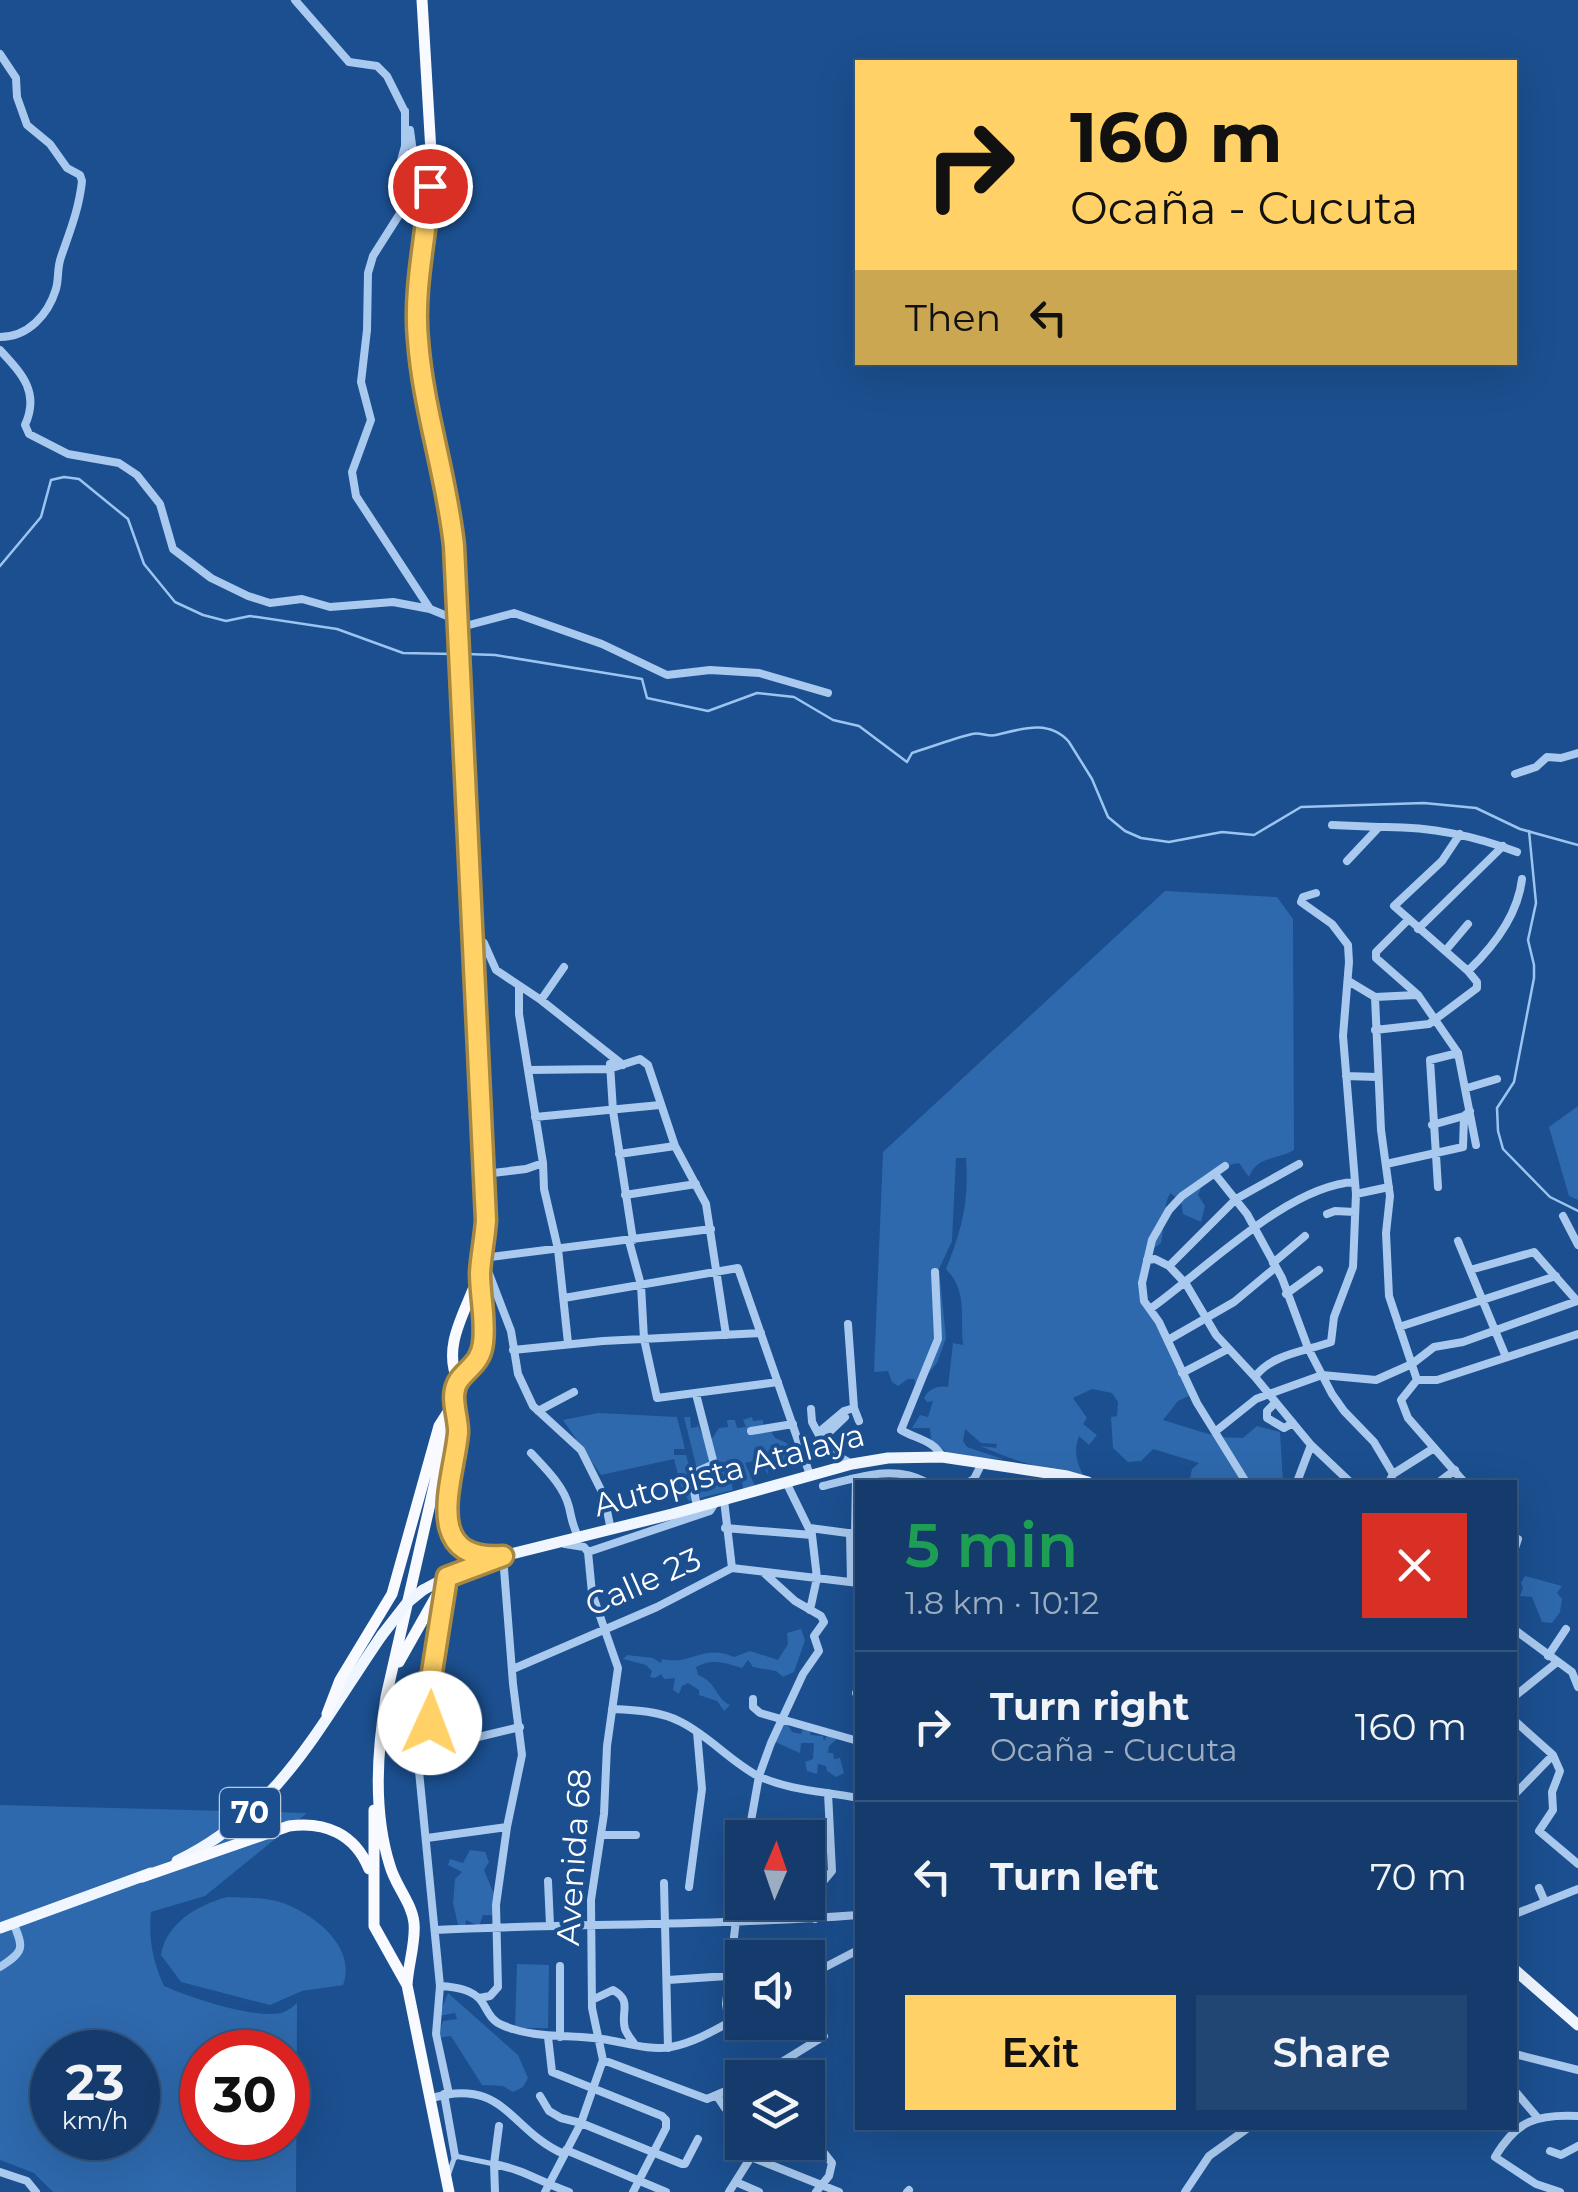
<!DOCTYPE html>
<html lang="en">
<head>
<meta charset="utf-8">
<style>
  body { margin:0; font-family:Montserrat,sans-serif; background:#214673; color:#f1f3f6; height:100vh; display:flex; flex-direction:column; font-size:38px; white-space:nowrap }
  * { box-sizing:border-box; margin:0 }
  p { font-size:32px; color:#9dadc1 }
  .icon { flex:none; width:55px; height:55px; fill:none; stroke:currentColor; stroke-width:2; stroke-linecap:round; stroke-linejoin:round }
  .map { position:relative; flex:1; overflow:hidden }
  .panel { position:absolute; left:855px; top:1480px; width:662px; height:650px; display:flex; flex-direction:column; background:#143b6b; border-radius:0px; box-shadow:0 10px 40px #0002,0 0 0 2px #33557e }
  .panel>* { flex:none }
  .hud { position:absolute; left:855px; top:60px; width:662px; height:305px; border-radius:0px; box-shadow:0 10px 40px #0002,0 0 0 2px #33557e; background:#ffd166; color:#111; overflow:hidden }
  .needle { width:65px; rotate:2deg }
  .buttons { position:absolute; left:725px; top:1820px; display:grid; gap:20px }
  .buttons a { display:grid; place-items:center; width:100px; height:100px; border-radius:0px; background:#143b6b; box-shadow:0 10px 40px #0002,0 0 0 2px #33557e; font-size:50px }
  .speed { position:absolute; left:30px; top:2030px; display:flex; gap:20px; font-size:50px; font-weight:700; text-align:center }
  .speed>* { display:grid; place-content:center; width:130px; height:130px; border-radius:50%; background:#143b6b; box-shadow:0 10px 40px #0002,0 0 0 2px #33557e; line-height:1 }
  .speed small { font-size:25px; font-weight:400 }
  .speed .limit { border:15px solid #d22; background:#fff; color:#111 }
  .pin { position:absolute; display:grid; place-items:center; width:85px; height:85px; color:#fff; margin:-42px; border:5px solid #fff; border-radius:50%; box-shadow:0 2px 10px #0007 }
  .me { position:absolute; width:110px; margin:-55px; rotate:2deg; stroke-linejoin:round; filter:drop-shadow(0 0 8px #0008) }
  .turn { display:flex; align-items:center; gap:35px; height:210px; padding:0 50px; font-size:45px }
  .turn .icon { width:130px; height:130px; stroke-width:2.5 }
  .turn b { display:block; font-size:70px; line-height:85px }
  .then { display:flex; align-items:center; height:95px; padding:0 50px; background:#0003; gap:20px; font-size:38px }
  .round { display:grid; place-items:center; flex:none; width:105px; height:105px; border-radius:0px; background:#214673 }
  .head { display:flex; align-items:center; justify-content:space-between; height:170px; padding:0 50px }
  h1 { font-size:60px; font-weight:600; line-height:75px; color:#1e9e55 }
  .primary-button { display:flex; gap:20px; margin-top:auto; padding:20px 50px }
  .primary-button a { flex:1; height:115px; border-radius:0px; background:#ffd166; color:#111; font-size:40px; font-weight:600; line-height:115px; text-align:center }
  .primary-button a+a { background:#214673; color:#f1f3f6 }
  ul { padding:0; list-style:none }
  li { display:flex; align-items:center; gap:30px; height:150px; padding:0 50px; border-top:2px solid #33557e }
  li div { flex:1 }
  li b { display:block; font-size:38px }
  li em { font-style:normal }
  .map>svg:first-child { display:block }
  .green { fill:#2e69ad; fill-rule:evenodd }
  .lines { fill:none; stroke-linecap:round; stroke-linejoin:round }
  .stream { stroke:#9cc4f0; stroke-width:2.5 }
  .pedestrian { stroke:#a9c9ee; stroke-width:5 }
  .minor { stroke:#a9c9ee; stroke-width:8 }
  .primary { stroke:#f0f6ff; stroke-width:11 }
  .trunk { stroke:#f8faff; stroke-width:11 }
  .primary-bridge { stroke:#f0f6ff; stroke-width:11 }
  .route-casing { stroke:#a68842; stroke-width:25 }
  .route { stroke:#ffd166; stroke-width:18 }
  .labels { text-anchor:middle; stroke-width:8; stroke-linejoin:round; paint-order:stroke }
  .shield { fill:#1b4f8f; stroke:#bbcadd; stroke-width:2.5 }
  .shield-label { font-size:30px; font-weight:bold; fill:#fff }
  .street-label { font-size:32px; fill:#fff; stroke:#1b4f8f }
</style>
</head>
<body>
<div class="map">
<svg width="1578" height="2192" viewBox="0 0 1578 2192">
  <rect width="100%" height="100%" fill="#1b4f8f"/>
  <path class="green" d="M1165 891 1277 897 1293 919 1294 1150C1277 1160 1257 1156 1249 1177L1239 1163 1229 1165 1221 1174 1205 1178 1198 1195 1205 1206 1201 1222 1183 1214 1181 1201 1170 1193C1162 1210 1165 1224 1161 1243L1152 1249 1142 1301 1158 1323 1191 1395 1178 1401 1163 1420 1218 1437 1243 1438 1257 1426 1280 1432 1283 1482H1189L1192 1469 1199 1463 1153 1449 1141 1461 1128 1462 1113 1448 1111 1417 1117 1416 1118 1402 1112 1393 1092 1389 1073 1398 1087 1418 1083 1424 1097 1435 1089 1445 1079 1436C1073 1452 1077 1464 1085 1478 1048 1470 1015 1462 981 1446L996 1448 997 1444 981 1443 965 1429 963 1441 967 1447 1003 1459 951 1456 931 1439 930 1428H912L920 1415 928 1417 933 1401 927 1402 924 1398C929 1389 937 1385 948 1387L953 1343 963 1345C960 1317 968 1291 946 1269 962 1229 969 1203 966 1158H956L952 1241 939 1269 946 1338 937 1363 921 1382 916 1385 914 1379H908L898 1386 892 1382 888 1371 874 1372 883 1152Z
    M1578 1106V1200L1569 1196 1549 1127Z
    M598 1413 677 1417 685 1449H674V1455H686L692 1475 688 1481 694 1500 689 1501 682 1490 674 1459 601 1475 563 1420Z
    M684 1417H690L691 1428 697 1427V1424L712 1453 711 1440 719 1428 728 1427 727 1420H735L737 1428 746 1427 743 1420 752 1417 753 1421 763 1420V1425L770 1427C774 1441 776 1437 788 1444L790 1456 796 1454 802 1460 791 1461 788 1457 783 1462 767 1464 768 1475 760 1457 758 1460 745 1463 755 1486 743 1489 742 1477 737 1476V1480H731L733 1490 700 1498 696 1481 705 1472 698 1473Z
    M1525 1576 1562 1586 1557 1593 1562 1599 1560 1612 1552 1623 1542 1622 1532 1597 1520 1596 1523 1588 1521 1583Z
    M801 1629 805 1640 794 1672 783 1677 776 1671 753 1667 748 1660 742 1668C724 1663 713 1658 696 1667L698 1675C718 1683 714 1697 730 1705L724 1711 717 1701 699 1695V1690L688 1683 682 1686 679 1694 673 1690 675 1678 664 1679 661 1674 655 1678 650 1677 652 1671 646 1665 623 1659 627 1655 653 1658 661 1663 662 1659C691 1666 703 1643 734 1657L750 1651 778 1660 788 1644 787 1633Z
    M782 1724 788 1725 792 1732 801 1734 803 1728 811 1731 810 1735 823 1736 824 1741 827 1736 837 1739 829 1746 828 1753H833L834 1759 840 1758 844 1773 836 1777 827 1771 826 1766 818 1764 817 1774 807 1771 805 1762 813 1759 814 1743H801L800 1753 773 1741Z
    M0 1805 307 1813 205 1896 151 1912C148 1938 153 1962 164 1986 188 1997 259 2021 284 2012 289 2010 293 2006 297 2003L296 2192H53L34 2173 0 2160ZM52 2052H138V2138H52ZM202 2052H288V2138H202Z
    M470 1850 485 1852 489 1862 484 1870 494 1894 493 1915H483L479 1926 466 1920 465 1927 458 1925 453 1903 455 1879 462 1872 448 1865 450 1859 463 1863Z
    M227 1897C244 1898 266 1897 283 1903 315 1915 357 1947 343 1985L302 1991 270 2005 181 1982 161 1955C166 1923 198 1905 227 1897Z
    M517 1964 549 1965 548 2028H515Z
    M448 1993 518 2055 528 2078 523 2087 513 2092 503 2086 482 2085 451 2036 437 2038 443 2021 457 2019 455 2013 439 2016Z"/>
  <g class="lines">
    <path class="stream" d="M0 566 41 517 51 480 64 477 79 479 128 519 144 564 175 602 203 615 226 621 250 616 337 629 403 653 453 654
      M466 654 495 655 642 679 647 698 708 711 757 693 794 697 833 720 859 726 907 762 912 753C931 747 952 739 972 734 981 732 987 737 996 735 1021 729 1049 719 1069 742L1092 779 1108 817 1125 831 1141 838 1169 842 1222 832 1254 835 1301 807 1424 803 1476 808 1520 829 1578 845
      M1529 831 1536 903 1528 940 1534 965V978L1514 1082 1497 1108 1498 1131 1503 1149 1550 1197 1578 1211"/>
    <path class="pedestrian" d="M448 2176 455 2156 494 2164"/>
    <path class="minor" d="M295 0 349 62 377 66 387 76 405 112
      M0 54 16 78 17 97 27 125 50 144 67 168 80 175 82 181C79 209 70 231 61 257 57 268 59 278 56 289 48 315 28 337 0 337
      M405 111V146L397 175 406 204 373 256 368 273 367 330 361 382 371 420 352 472 356 496 430 609
      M410 130 415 167 429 185
      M0 350C22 374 40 392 25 425L29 434 68 454 119 463 137 475 160 504 173 549 211 578 248 596 270 603 302 599 330 607 393 602 430 609 469 625 514 613 602 644 667 675 710 670 759 673 828 693
      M1515 774 1536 767 1547 757 1561 758 1578 753
      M1332 825 1379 827
      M1347 861 1379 827C1426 826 1473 835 1517 852
      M1409 919 1376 952V958L1418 995 1458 1053 1476 1145
      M1418 929 1503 846
      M472 934 484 943 496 970 541 1000 623 1065
      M1446 950 1468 924
      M1468 971C1493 947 1518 914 1522 879
      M1350 982 1375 997 1381 1130 1390 1196 1386 1233 1389 1296 1417 1380
      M519 987V1014L543 1163 544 1189 558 1249 568 1343
      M1375 997 1416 995
      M541 1000 564 967
      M1375 1030 1429 1024 1477 988V982L1468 971 1394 906 1442 861 1460 834
      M610 1064 613 1111 633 1240
      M528 1070 609 1069 640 1059 648 1065 675 1146 706 1204 726 1335
      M1346 1076 1377 1077
      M1467 1088 1497 1079
      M535 1117 660 1105
      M1432 1125 1464 1116
      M619 1154 675 1146
      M1386 1164 1463 1147 1464 1116 1470 1111
      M1225 1166 1182 1196 1169 1210 1152 1240 1142 1283 1144 1301 1159 1322 1197 1403 1246 1482
      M484 1174 526 1169 543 1163
      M1215 1174 1247 1214 1282 1278 1308 1348 1332 1394 1344 1411 1374 1442 1393 1474
      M1438 1187 1430 1060 1458 1053
      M1356 1194 1389 1187
      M625 1195 696 1184
      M1327 1214 1335 1211 1355 1212
      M1563 1216 1578 1245
      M629 1241 641 1285 644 1339 657 1398 778 1382
      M1458 1241 1506 1357
      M1147 1260 1155 1259 1169 1266 1186 1284 1216 1335 1255 1377 1311 1445 1350 1482
      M1273 1263 1305 1236
      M1169 1266 1236 1199 1299 1164
      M935 1272 938 1339 901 1430C916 1439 934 1440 942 1457
      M1286 1294 1319 1270
      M564 1298 738 1268 810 1475
      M1150 1309C1205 1270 1288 1185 1355 1182
      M848 1324 854 1408 859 1421
      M1399 1327 1556 1276
      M1168 1340 1234 1302 1276 1267
      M513 1350 603 1341 761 1333
      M1182 1373 1228 1349
      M1255 1377C1271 1354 1307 1351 1331 1342L1334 1317 1353 1267 1356 1194 1343 1036 1349 962 1348 945 1332 924 1301 902 1303 897 1316 893
      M696 1394 714 1464 694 1473 692 1479 697 1507
      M1275 1403 1267 1411V1418L1284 1428 1293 1423
      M811 1409 812 1422 827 1450 852 1464
      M538 1411 574 1392
      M751 1431 793 1424
      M1216 1431 1256 1399 1269 1394 1322 1375 1376 1380 1412 1364 1434 1347 1463 1342 1577 1301 1534 1252 1470 1270
      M819 1432 844 1411 854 1408
      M823 1438 845 1417
      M531 1453C545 1468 564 1486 569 1507 572 1519 572 1526 579 1538
      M786 1482 812 1535 817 1578 810 1610
      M969 1482 974 1479 982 1463
      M1297 1482 1311 1445
      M1389 1482 1393 1474 1434 1448
      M1439 1482 1455 1470
      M1464 1482 1408 1418 1401 1400 1417 1380H1437L1578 1334
      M823 1486C857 1478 893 1464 926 1482
      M724 1500 732 1568
      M725 1528 812 1535
      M810 1528 855 1534
      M611 1530 604 1496 581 1450 533 1406 518 1374 511 1331 483 1258 711 1229
      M850 1533 851 1581
      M855 1534 856 1479
      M1515 1548 1518 1539
      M588 1552 710 1511 715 1503
      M445 1586 432 1672 430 1723 419 1771 440 1986 436 2034 449 2094
      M1515 1630 1572 1672 1578 1687
      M1548 1656 1566 1629
      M513 1669 657 1607 732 1568 858 1583
      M856 1693H858
      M1515 1696 1556 1663
      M753 1699V1707L760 1713 858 1741
      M612 1709C635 1710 660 1711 681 1722 709 1736 730 1761 758 1776 791 1791 823 1791 858 1798
      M1515 1721 1553 1755 1560 1771 1552 1792 1553 1810 1539 1831 1578 1864
      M424 1746 449 1744 520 1727
      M1515 1794 1553 1755
      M601 1835H636
      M427 1838 507 1827
      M748 1838 759 1776 771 1743 803 1674 819 1651 814 1636 824 1622 821 1616 795 1601 763 1572
      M548 1881 550 1925
      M664 1883 668 2048
      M689 1887 702 1789 697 1732
      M1539 1888 1545 1902
      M1515 1914 1578 1889
      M815 1919 817 1889 832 1871 828 1793
      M435 1930C576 1923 717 1926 858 1915
      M560 1966V2037
      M0 1967C23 1952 25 1949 13 1923
      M808 1976 858 1950
      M668 1980 742 1975
      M440 1986C455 1987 473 1989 482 2002 488 2011 491 2021 502 2025 534 2039 568 2034 602 2039 624 2042 649 2051 671 2047 697 2042 720 2027 742 2015
      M479 1998 490 1996 498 1987 496 1905 507 1827 522 1755 513 1684 503 1556
      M592 2000 613 1990C633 2001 620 2012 625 2029 627 2035 632 2040 635 2045
      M729 2022 726 2004 742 1870
      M548 2037 552 2072 662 2116 666 2120V2128L633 2192
      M1515 2054 1578 2070
      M603 2060 707 2099 742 2084
      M756 2078 824 2036
      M1515 2091 1537 2117
      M444 2094 455 2156
      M540 2096 549 2111 561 2118 581 2123 682 2164H685L698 2139
      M717 2096 725 2108 742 2115
      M429 2099C504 2075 510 2131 564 2154
      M805 2142 825 2154 832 2163 829 2176 816 2192
      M566 2150 666 2192
      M1550 2151 1561 2155 1578 2146
      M751 2157 839 2192
      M494 2164C525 2170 540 2182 569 2192
      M0 2172 27 2181 36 2192
      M736 2182 759 2192
      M495 2192 494 2164 499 2126
      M545 2192 581 2123 603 2060 592 2008 591 1900 604 1814 607 1746 618 1668 592 1593 588 1552 584 1547 565 1544
      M729 2192 751 2157 765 2142
      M907 2192 909 2190
      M1185 2192 1209 2156 1248 2128
      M1560 2192 1536 2184 1495 2157C1517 2120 1537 2114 1578 2116"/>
    <path class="primary" d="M423 1590 447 1577 503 1556 672 1514 852 1464 888 1458 942 1457 1067 1476 1088 1482
      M177 1861C281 1810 319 1726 382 1635
      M0 1928 151 1873
      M1515 1970 1578 2025"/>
    <path class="trunk" d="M458 1381C494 1356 482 1312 480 1275
      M455 1410C456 1418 458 1426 458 1434 454 1479 418 1563 503 1556
      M399 1662 447 1577
      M327 1714 340 1680 392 1594 439 1426 448 1412
      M374 1810V1926L407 1985 449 2192
      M142 1877 289 1826C325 1821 355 1834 369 1869
      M407 1985C408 1965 416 1942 414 1923 412 1903 395 1885 390 1866 373 1812 377 1752 386 1697L458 1381C440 1342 471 1305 481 1267 485 1252 485 1235 486 1219L454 546 417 326 431 152 422 0"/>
    <path class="primary-bridge" d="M382 1635 407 1603 423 1590"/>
  </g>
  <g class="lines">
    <defs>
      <path id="route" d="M430 186C426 237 413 289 418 340 423 409 447 477 454 546L486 1220C485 1237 481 1255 480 1273 480 1296 486 1320 483 1343 481 1362 469 1367 459 1380 448 1396 459 1417 458 1433 454 1479 419 1562 503 1556L447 1577 432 1672 430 1723"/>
    </defs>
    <use href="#route" class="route-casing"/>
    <use href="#route" class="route"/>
  </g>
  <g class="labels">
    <rect class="shield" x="220" y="1788" width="60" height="50" rx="8"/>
    <g class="shield-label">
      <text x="250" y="1823">70</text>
    </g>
    <g class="street-label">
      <text transform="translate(729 1470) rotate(-15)" y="11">Autopista Atalaya</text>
      <text transform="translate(643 1582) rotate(-24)" y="11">Calle 23</text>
      <text transform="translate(574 1857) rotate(-86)" y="11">Avenida 68</text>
    </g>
  </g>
</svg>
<div class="buttons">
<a><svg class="needle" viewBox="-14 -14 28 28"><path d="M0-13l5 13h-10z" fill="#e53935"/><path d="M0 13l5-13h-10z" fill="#9dadc1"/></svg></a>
<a><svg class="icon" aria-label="sound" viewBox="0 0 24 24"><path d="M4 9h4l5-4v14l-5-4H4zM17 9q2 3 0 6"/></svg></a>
<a><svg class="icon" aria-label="layers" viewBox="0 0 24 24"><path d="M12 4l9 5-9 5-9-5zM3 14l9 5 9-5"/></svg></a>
</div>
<div class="speed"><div>23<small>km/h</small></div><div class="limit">30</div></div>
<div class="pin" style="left:430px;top:186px;background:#d93025"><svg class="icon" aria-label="arrive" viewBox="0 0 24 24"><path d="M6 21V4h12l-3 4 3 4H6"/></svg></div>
<svg class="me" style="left:430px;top:1723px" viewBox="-20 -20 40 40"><circle r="19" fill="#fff"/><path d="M0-13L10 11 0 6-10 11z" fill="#ffd166"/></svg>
<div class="hud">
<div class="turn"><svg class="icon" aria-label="right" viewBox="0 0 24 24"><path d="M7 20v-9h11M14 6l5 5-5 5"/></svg><div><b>160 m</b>Ocaña - Cucuta</div></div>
<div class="then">Then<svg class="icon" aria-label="left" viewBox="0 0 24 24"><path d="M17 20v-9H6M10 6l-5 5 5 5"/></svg></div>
</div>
<section class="panel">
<div class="head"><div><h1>5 min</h1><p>1.8 km · 10:12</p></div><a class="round" style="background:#d93025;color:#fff"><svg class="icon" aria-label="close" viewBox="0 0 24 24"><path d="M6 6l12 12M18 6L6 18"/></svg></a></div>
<ul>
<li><svg class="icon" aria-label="right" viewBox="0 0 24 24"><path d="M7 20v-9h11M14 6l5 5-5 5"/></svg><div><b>Turn right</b><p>Ocaña - Cucuta</p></div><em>160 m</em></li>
<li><svg class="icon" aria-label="left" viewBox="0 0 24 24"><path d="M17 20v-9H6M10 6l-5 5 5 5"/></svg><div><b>Turn left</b></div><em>70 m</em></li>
</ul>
<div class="primary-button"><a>Exit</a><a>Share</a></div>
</section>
</div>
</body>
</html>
